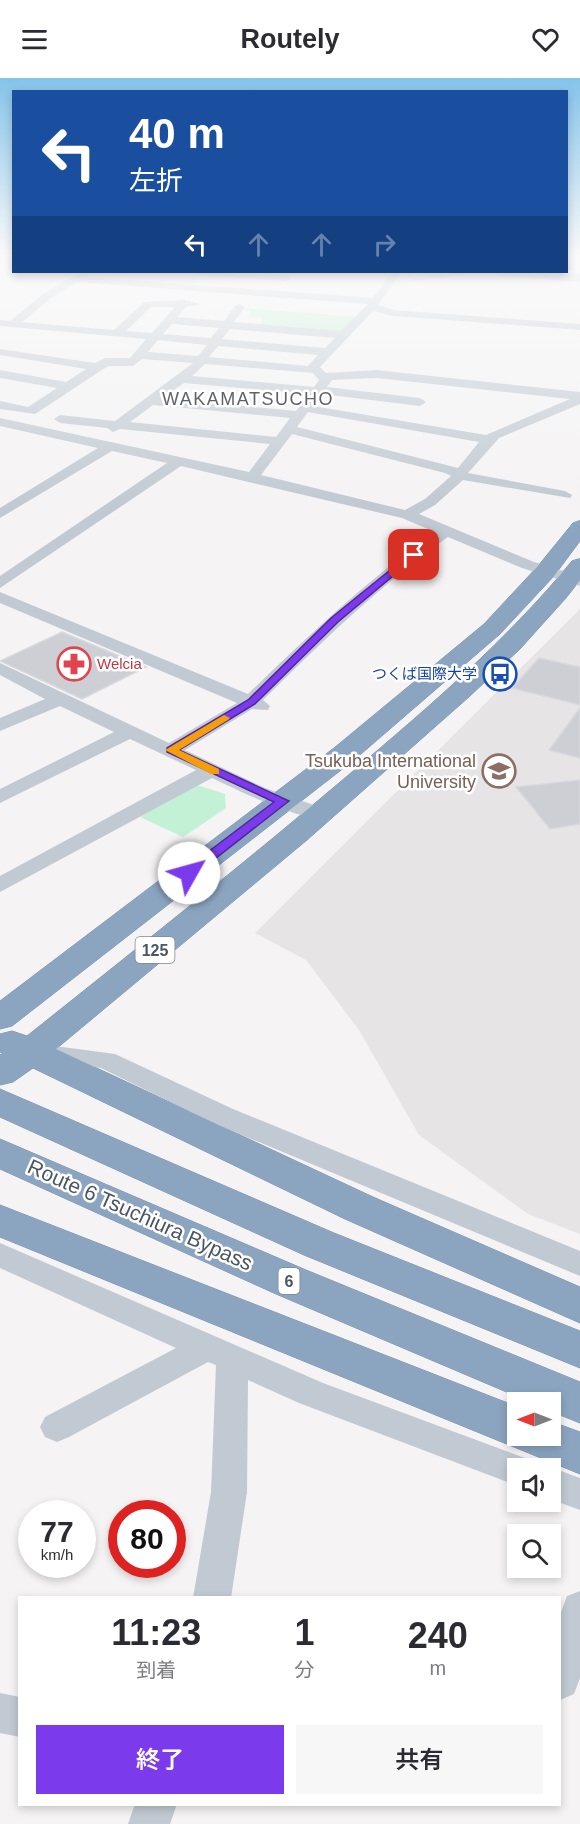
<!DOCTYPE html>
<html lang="ja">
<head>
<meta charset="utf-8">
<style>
  body { margin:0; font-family:Arial,"Noto Sans JP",sans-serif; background:#f7f7f7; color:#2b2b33; height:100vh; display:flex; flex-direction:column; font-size:22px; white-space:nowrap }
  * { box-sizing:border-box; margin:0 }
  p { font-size:20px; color:#7c7c81 }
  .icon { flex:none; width:33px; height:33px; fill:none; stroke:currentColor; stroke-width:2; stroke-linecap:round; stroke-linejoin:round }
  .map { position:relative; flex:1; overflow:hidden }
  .drawer { position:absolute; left:18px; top:1518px; width:543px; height:210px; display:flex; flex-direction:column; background:#fff; border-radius:0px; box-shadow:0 3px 9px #0003 }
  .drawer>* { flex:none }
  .guide { position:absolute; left:12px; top:12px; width:556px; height:183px; border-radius:0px; box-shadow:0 3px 9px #0003; background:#1a4fa0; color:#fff; overflow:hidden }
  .needle { width:39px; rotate:270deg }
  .fabs { position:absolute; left:507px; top:1314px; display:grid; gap:12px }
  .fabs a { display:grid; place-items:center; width:54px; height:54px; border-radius:0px; background:#fff; box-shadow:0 3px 9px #0003; font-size:30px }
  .speed { position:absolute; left:18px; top:1422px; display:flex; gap:12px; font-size:30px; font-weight:700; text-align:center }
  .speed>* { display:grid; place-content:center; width:78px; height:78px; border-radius:50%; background:#fff; box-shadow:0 3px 9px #0003; line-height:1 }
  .speed small { font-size:15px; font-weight:400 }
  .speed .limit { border:9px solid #d22; background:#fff; color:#111 }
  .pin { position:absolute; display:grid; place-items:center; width:51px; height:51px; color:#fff; margin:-26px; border-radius:12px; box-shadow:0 3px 9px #0006 }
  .me { position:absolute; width:66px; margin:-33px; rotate:52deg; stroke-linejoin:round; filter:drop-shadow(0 0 4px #0008) }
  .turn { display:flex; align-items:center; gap:21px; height:126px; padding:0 18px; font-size:27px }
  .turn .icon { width:78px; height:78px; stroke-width:2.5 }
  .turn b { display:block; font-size:42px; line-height:51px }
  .lanes { display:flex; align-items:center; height:57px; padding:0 18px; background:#0003; justify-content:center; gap:30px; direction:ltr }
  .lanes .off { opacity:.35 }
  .eta { display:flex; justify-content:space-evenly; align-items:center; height:102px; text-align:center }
  .eta b { font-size:36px; font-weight:600; line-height:42px }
  .button { display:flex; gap:12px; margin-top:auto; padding:12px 18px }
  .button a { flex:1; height:69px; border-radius:0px; background:#7c3aed; color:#fff; font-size:24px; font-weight:600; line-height:69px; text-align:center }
  .button a+a { background:#f7f7f7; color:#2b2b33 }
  header { display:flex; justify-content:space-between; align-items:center; height:78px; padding:0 18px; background:#fff; font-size:27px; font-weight:600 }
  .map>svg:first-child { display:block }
  .education { fill:#e6e4e5 }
  .green { fill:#c3f1d5 }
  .building { fill:#cdcfd5; stroke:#d7d9de; stroke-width:1.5 }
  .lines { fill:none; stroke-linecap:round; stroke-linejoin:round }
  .highway-casing { stroke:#7690ad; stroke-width:1 }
  .path { stroke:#7ad0a6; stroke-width:1.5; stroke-dasharray:2 1.5; stroke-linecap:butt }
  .street { fill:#c1cad2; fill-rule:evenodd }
  .primary { fill:#b3c2d1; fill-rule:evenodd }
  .highway { fill:#8ba5c1; fill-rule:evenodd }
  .route { fill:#7c3aed; stroke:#51269a; stroke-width:1.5 }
  .slow { fill:#f59e0b }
  .labels { text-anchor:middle; stroke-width:5; stroke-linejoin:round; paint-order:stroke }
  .far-health-label { font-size:15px; fill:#be3a42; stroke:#fff; text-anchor:start }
  .far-transit-label { font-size:15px; fill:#164399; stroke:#fff; text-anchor:end }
  .shield { fill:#fff; stroke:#808990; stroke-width:1.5 }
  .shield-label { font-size:16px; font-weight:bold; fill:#4a5661 }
  .far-quarter-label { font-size:18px; letter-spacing:1.5px; fill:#5f6368; stroke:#fff }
  .education-label { font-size:18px; fill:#785e54; stroke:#fff; text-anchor:end }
  .near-street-label { font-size:21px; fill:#4a5661; stroke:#fff }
</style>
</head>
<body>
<header><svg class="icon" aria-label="menu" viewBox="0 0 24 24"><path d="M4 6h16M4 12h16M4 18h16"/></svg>Routely<svg class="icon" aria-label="heart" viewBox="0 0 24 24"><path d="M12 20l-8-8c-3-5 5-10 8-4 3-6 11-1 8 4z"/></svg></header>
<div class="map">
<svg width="580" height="1746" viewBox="0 0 580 1746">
  <rect width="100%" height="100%" fill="#f5f3f3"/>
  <path class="education" d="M580 531V1156L528 1136 419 1057 359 952 306 882 255 855Z"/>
  <path class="green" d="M242 230 359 239 342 256 258 249 263 240 249 239 252 234Z
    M197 707 225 716 226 730 183 759 140 739Z"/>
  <path class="building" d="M62 554 146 589 82 621 0 583Z
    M539 580 580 589V627L512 610Z
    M580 630V680L549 672Z
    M580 702V746L550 751 516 709Z"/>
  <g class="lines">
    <defs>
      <path id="highway" d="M580 443V463L554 498 500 556 354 682 12 948 0 951V923L334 670 484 546 538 488 573 445Z
        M580 481V502L566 520 520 571 470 618 307 762 56 971 373 1119 580 1209V1245L345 1141 33 990 13 1004 0 1007V977L3 975 0 974V956L12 953 27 958C136 871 246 784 352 694 430 628 507 562 572 483Z
        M0 1011 334 1155 580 1253V1290L304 1177 0 1039Z
        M0 1061 306 1192 580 1304V1345L550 1333V1324H530L276 1216 0 1091Z
        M0 1127 518 1329V1358H550V1343L580 1354V1396L0 1159Z"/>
    </defs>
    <use href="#highway" class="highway-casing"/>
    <path class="path" d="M413 202 469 194"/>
    <path class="street" d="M81 194H92L86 199 373 220 392 194H402L378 227 393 232 580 246V252L393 238 373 233 320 289 326 295 377 292 580 314V326L499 360 468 395 565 413 572 417 570 420 463 402 435 427 419 436 534 484 580 498V508L522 490 448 459C380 507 322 564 263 622L270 628 268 632 252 631 185 672 265 710 328 732 332 736 328 740C306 746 235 711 212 700L0 814V798L196 692 130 661 0 725V711L114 654 60 628 0 653V640L45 621 0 597V585L169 665 237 625 0 525V514L248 616C308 558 367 502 435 454L402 440 181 388 0 510V498L167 385 112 373 0 440V430L98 370 0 348V340L249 394 270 366 120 351 113 354 107 350 60 345 54 341 60 337 115 343 193 285 142 281 133 288H108L35 336 0 331V323L28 329 57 310 0 300V292L66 304 86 291 0 277V271L95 285 105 280H130L146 261 0 248V242L10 243 43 216ZM77 204 368 226 341 253 234 244 245 229 240 226 236 227 224 243 177 239 186 229 201 226 184 222 144 224 114 252 22 244 51 220ZM151 229H175L152 255 126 253ZM172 246 219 250 211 260 163 256ZM230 251 335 260 325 270 222 261ZM158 262 207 267 198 278 148 274ZM218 268 318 277 308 288 209 279ZM205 286 313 295 319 302 314 309 192 298ZM377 300 570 321 486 357 313 328 322 316 420 328 426 324 420 320 327 309 332 302ZM184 305 309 316 296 333 162 320ZM153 327 290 340 276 359 130 344ZM308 334 479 364 458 390 297 349ZM292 356 445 395 451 398 425 421 405 432 261 397Z
      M194 194 286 197 291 200 286 203 199 197Z
      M40 966 115 976 233 1031 580 1173V1198L213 1045 101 990 31 981 27 975 31 969Z
      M0 1165 323 1305 530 1382 534 1390H518V1408L299 1325 248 1302 247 1414 231 1520H193L211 1414 216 1287 208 1284 69 1359 57 1364 45 1359 40 1349 45 1339 176 1270 0 1190Z
      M550 1389 580 1400V1432L550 1421V1390H547Z
      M580 1513V1600L574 1616 560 1622V1537L567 1518Z
      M0 1615 20 1619V1659L0 1655Z
      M135 1726H177L170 1746H128Z"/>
    <path class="primary" d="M493 194 580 196V204L500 198Z"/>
    <use href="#highway" class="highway"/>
  </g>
  <linearGradient id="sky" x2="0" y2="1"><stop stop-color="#85c3ea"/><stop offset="0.42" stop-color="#fafafa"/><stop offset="1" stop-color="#fafafa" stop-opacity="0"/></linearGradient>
  <rect width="580" height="424" fill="url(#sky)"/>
  <path class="route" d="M411 475 418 477 338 544 255 626 179 672 289 723 193 798H184V792L274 724 167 674V670L248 622 331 540Z"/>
  <path class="slow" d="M224 637 230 640 228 642 179 672 219 691V696H211L165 672Z"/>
  <defs>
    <symbol id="pharmacy-ring" viewBox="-11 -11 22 22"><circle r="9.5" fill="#fff" stroke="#e0444e" stroke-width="1.5"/><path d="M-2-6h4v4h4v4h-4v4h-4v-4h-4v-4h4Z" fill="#e0444e"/></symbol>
    <symbol id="bus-ring" viewBox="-11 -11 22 22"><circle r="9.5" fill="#fff" stroke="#1a4fb4" stroke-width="1.5"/><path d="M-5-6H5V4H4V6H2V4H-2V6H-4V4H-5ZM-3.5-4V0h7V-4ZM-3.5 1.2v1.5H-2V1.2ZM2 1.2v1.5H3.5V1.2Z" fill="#1a4fb4"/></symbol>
    <symbol id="university-ring" viewBox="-11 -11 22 22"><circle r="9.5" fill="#fff" stroke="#8d6e63" stroke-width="1.5"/><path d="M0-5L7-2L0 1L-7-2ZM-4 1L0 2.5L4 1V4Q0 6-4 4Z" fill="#8d6e63"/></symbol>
  </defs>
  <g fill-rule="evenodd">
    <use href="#pharmacy-ring" x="55" y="567" width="38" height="38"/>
    <use href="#bus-ring" x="481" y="577" width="38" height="38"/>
    <use href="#university-ring" x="480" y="674" width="38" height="38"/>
  </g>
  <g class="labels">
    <g class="far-health-label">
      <text x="97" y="591">Welcia</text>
    </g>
    <g class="far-transit-label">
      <text x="477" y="601">つくば国際大学</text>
    </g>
    <g class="shield">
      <rect x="135.5" y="859" width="39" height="26" rx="4.5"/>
      <rect x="278.5" y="1190" width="21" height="26" rx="4.5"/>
    </g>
    <g class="shield-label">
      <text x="155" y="878">125</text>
      <text x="289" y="1209">6</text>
    </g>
    <g class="far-quarter-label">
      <text x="248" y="327">WAKAMATSUCHO</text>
    </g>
    <g class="education-label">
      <text x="476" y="689">Tsukuba International<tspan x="476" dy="21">University</tspan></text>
    </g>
    <g class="near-street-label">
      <text transform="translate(140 1137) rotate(24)" y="7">Route 6 Tsuchiura Bypass</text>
    </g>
  </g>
</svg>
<div class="fabs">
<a><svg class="needle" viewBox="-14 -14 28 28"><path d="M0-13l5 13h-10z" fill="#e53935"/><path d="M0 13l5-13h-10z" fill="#7c7c81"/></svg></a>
<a><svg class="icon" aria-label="sound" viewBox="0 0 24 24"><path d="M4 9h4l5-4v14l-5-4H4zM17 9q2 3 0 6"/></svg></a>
<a><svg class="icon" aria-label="search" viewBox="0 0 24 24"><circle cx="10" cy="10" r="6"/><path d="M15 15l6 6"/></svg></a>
</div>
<div class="speed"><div>77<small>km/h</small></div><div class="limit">80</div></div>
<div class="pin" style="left:414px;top:477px;background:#d93025"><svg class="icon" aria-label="arrive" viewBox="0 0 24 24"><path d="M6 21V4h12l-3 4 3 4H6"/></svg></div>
<svg class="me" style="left:189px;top:795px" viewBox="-20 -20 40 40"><circle r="19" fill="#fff"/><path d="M0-13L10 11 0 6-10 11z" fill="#7c3aed"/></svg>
<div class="guide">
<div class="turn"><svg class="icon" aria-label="left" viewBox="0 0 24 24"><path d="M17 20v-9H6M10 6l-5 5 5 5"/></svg><div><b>40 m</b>左折</div></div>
<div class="lanes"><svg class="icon" aria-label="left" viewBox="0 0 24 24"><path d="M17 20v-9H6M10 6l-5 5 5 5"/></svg><svg class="icon off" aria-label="ahead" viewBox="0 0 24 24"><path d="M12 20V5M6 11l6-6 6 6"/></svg><svg class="icon off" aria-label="ahead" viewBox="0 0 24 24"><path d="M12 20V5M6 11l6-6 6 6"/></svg><svg class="icon off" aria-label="right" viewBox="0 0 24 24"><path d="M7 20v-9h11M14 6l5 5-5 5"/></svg></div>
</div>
<section class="drawer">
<div class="eta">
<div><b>11:23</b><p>到着</p></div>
<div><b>1</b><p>分</p></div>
<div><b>240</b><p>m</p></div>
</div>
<div class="button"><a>終了</a><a>共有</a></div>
</section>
</div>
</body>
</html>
